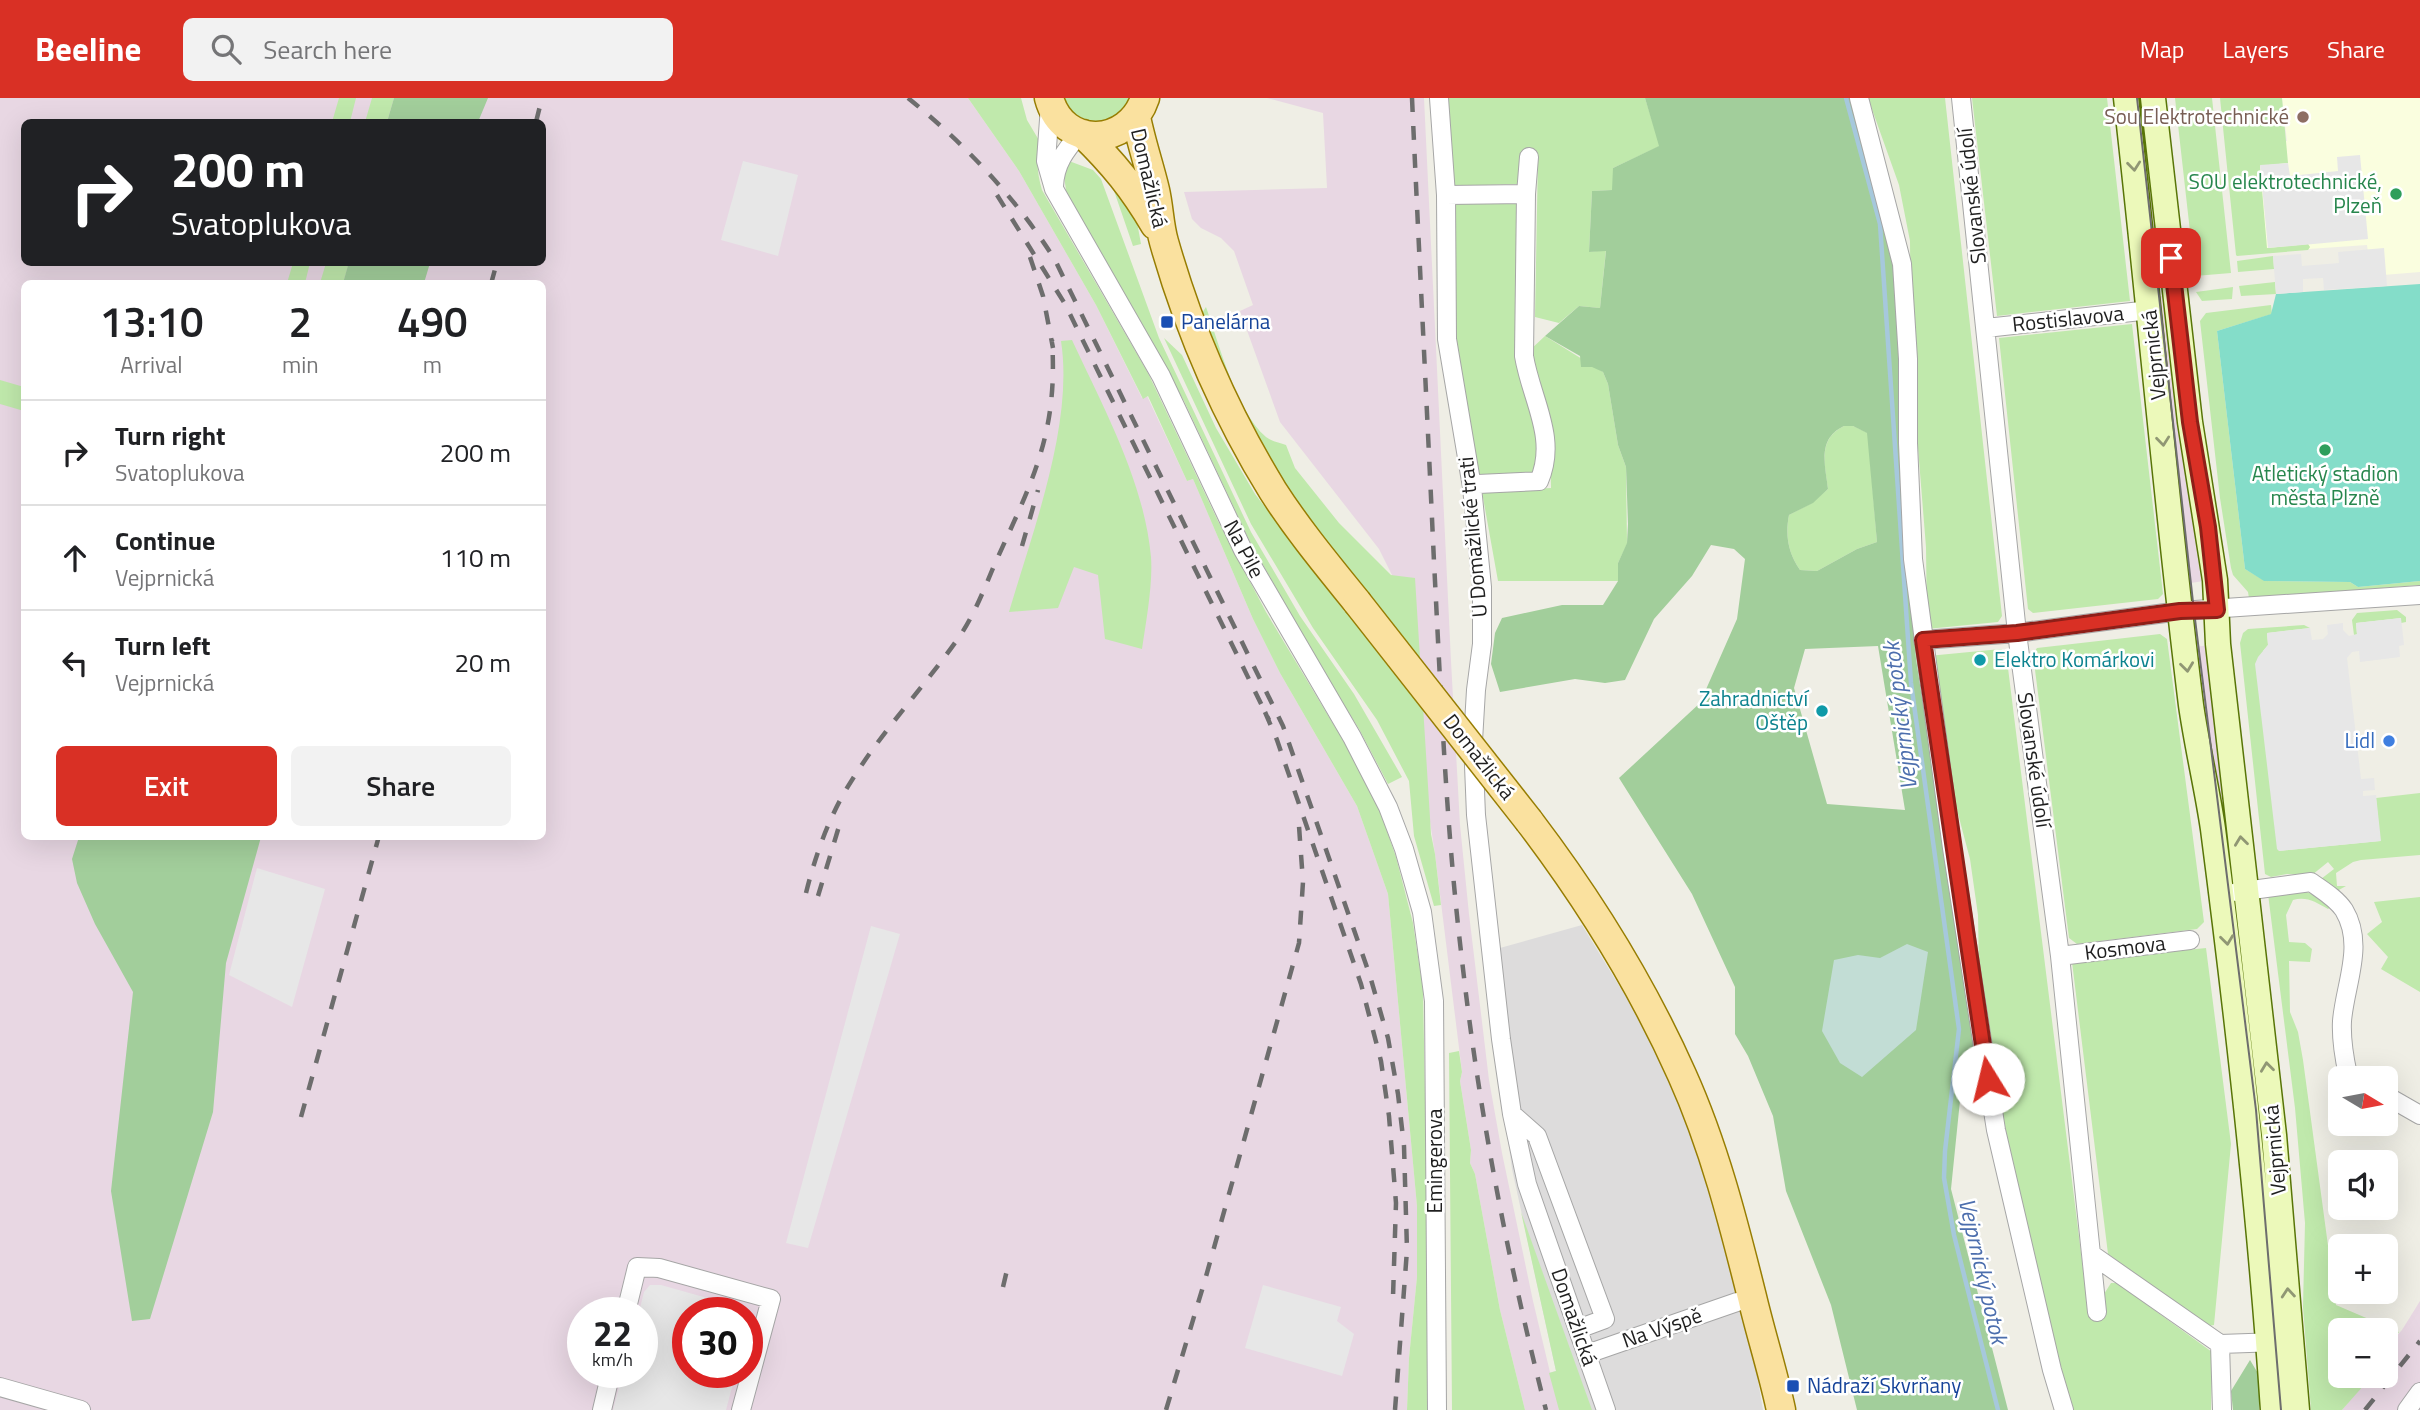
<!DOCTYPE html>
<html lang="en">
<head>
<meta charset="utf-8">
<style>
  body { margin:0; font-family:"Titillium Web",sans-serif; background:#f2f2f2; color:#202124; height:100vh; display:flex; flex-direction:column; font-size:26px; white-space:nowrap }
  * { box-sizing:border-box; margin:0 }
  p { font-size:23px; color:#757577 }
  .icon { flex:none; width:38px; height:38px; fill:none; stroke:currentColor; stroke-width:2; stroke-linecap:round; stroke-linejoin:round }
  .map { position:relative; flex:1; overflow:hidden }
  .panel { position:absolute; left:21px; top:182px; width:525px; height:560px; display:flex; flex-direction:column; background:#fff; border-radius:10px; box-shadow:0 7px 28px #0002 }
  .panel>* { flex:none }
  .hud { position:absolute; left:21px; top:21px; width:525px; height:147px; border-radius:10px; box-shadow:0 7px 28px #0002; background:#202124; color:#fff; overflow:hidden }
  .needle { width:46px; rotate:100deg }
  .controls { position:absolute; left:2328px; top:968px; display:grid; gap:14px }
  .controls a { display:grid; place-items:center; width:70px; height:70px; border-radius:10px; background:#fff; box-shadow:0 7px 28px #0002; font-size:35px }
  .speed { position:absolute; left:567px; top:1199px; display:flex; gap:14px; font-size:35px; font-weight:700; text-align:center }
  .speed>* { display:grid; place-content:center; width:91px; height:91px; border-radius:50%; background:#fff; box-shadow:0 7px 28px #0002; line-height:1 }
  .speed small { font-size:18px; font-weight:400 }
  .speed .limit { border:10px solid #d22; background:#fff; color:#111 }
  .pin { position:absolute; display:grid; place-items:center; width:60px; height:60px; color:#fff; margin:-30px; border-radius:14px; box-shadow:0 4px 10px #0006 }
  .me { position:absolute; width:77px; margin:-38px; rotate:351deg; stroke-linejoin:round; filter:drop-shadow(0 0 5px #0008) }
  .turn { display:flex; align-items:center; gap:24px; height:147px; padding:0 35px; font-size:32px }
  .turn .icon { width:91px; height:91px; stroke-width:2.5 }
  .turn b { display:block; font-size:49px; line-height:60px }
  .eta { display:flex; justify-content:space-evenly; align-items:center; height:119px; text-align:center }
  .eta b { font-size:42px; font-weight:600; line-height:49px }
  .button { display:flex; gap:14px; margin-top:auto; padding:14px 35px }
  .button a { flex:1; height:80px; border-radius:10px; background:#d93025; color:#fff; font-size:28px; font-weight:600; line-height:80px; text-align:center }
  .button a+a { background:#f2f2f2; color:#202124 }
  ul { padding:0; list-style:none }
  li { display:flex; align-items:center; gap:21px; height:105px; padding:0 35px; border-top:2px solid #e0e0e0 }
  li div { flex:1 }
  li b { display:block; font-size:26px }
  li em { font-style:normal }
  header { display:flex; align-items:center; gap:42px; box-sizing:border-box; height:98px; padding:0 35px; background:#d93025; color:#fff }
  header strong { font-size:33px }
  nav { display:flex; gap:38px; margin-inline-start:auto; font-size:24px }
  .search { width:490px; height:63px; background:#f2f2f2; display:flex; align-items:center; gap:18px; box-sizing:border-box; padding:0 24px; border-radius:10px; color:#757577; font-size:26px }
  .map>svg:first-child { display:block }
  .residential { fill:#dddcdc }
  .industrial { fill:#e8d7e3; fill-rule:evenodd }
  .education { fill:#fafedf }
  .grass { fill:#c0e9ac }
  .forest { fill:#a2ce9b; fill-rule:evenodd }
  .wetland { fill:#c2ddd5 }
  .pitch { fill:#84ddc9 }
  .parking { fill:#e7e7e7 }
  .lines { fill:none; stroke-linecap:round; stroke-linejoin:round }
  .stream { stroke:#a6c8dc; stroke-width:4.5 }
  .street-casing { stroke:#a6a6a6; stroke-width:20 }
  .secondary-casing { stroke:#587507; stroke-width:27 }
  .primary-casing { stroke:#977d02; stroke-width:31 }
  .street { stroke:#fff; stroke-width:18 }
  .secondary { stroke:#ecf9ba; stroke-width:24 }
  .primary { stroke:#fae19f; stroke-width:28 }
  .tram { stroke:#6d6d6d; stroke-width:2 }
  .rail { stroke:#6d6d6d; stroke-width:4.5; stroke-dasharray:14 14; stroke-linecap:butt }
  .primary-bridge-casing { stroke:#977d02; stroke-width:31; stroke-linecap:butt }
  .primary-bridge { stroke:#fae19f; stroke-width:28 }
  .oneway { stroke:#909774 }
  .route-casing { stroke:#8d1f18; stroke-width:18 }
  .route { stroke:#d93025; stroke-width:12 }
  .education-dot { fill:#8d6e63; stroke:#fff; stroke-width:2.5 }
  .leisure-dot { fill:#2e9e5b; stroke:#fff; stroke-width:2.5 }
  .transit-dot { fill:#1a4fb4; stroke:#fff; stroke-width:2.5 }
  .culture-dot { fill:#0f9aa8; stroke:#fff; stroke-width:2.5 }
  .shop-dot { fill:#3f7fe0; stroke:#fff; stroke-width:2.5 }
  .labels { text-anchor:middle; stroke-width:5; stroke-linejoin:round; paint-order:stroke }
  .education-label { font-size:21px; fill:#785e54; stroke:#fff; text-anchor:end }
  .street-label { font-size:21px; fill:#1f1f1f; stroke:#fff }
  .leisure-label { font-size:21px; fill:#27864d; stroke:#fff; text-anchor:end }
  .transit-label { font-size:21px; fill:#164399; stroke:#fff; text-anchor:start }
  .culture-label { font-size:21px; fill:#0d838f; stroke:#fff; text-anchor:start }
  .shop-label { font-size:21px; fill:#366cbe; stroke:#fff; text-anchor:end }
  .water-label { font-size:23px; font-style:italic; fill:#4c6ead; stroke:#fff }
</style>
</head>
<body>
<header>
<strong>Beeline</strong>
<div class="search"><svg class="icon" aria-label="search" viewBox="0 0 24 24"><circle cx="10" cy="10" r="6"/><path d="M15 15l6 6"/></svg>Search here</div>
<nav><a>Map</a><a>Layers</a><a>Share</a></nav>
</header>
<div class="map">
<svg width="2420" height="1312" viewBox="0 0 2420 1312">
  <rect width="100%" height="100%" fill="#efeee5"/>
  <path class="residential" d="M1582 827 1620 889 1627 887 1686 1008 1744 1202 1763 1312H1559L1549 1275 1556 1273 1512 1071 1482 855Z"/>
  <path class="industrial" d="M0 0H968L1019 73 1096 207 1142 300 1147 298 1187 383 1193 381 1253 521 1280 575 1357 708 1388 796 1417 1108V1179L1409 1260 1407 1312H0ZM24 24H542V164H24ZM24 186H542V738H24ZM583 1214H642V1274H583ZM688 1214H747V1274H688Z
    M1267 0H1424L1451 563 1460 727 1469 816 1489 982 1502 1055 1533 1203 1559 1312H1525L1500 1212 1475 1076 1470 1065 1471 1052 1460 983 1462 974 1435 756 1392 477 1379 451 1280 324 1240 213 1253 207 1234 153 1221 140 1201 130 1192 121 1184 94 1327 90 1323 15Z
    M2132 0H2148L2168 179 2152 181Z
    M2171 197 2204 483 2184 486 2153 199Z
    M2212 547 2240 780 2223 783 2193 549Z
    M2420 1203V1312H2342L2364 1286 2362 1283 2367 1278H2385V1250L2402 1232Z"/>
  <path class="education" d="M2282 0H2420V174L2371 178 2367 147 2264 154 2254 47 2287 43Z"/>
  <path class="grass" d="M339 0H356L350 24H332Z
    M372 0H394L387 24H365Z
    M968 0H1021L1027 22 1040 44C1036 62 1037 75 1042 92L1148 275 1218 423 1266 514 1356 664 1380 713 1396 759 1413 825 1423 892 1431 1312H1407L1409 1260 1417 1179V1108L1388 796 1357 708 1280 575 1253 521 1193 381 1187 383 1148 298 1143 301 1096 207 1019 73Z
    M1065 0H1128L1129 11C1102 33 1089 29 1063 10Z
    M1447 0H1645L1660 48 1613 70V92L1592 93 1589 154 1606 152 1600 210 1579 208 1559 225 1535 219 1538 58 1523 57 1518 86 1454 88Z
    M1868 0H1945L2002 518 1998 524 1927 531 1926 449 1911 263 1910 143 1899 87Z
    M1972 0H2107L2130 203 1997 218Z
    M2175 0H2212L2231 175 2195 178Z
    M2220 0H2282L2288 65 2260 68 2267 150 2308 146 2310 149 2308 152 2237 158 2236 157Z
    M1069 63 1093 72 1101 81 1159 240 1251 434 1300 518 1354 596 1402 679 1388 686 1359 631 1323 573 1249 442 1184 303 1067 99 1064 78Z
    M1112 87 1135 113 1141 146 1133 148Z
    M1461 102 1519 104 1535 326 1541 365 1532 378 1483 382 1475 377 1454 243V108Z
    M2273 158 2274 171 2238 174 2237 163Z
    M293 165H310L305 185H287Z
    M326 165H349L343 185H320Z
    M2275 184 2276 196 2241 198 2239 188Z
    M2233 189 2232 201 2202 203 2196 194Z
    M2271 207 2272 216 2217 233 2245 471 2265 483 2350 484 2358 489 2420 483V487L2249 500 2248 494 2233 477 2231 470 2220 400 2200 223 2206 215Z
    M1206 209C1219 246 1236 313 1266 339 1271 343 1280 345 1286 347L1295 370 1339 425 1391 477 1415 480 1431 736 1435 756 1441 807 1434 808 1414 738 1409 683 1377 622 1313 530 1251 426 1164 240 1182 257 1216 330 1255 396 1345 514 1347 512 1320 437 1271 366 1247 324 1216 253 1202 215Z
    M2132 226 2163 496 2158 501 2033 515 2028 511 1999 240Z
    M1545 238 1603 274 1608 286 1618 347 1626 369 1627 446 1618 465V483H1498L1482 394 1551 390 1550 354 1529 253Z
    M1072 242C1104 311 1144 383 1151 459 1153 486 1146 524 1142 551L1105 541 1098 477 1074 469 1058 510 1009 514C1032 435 1074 326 1061 243Z
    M0 282 24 289V313L0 306Z
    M1844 328H1853L1868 335 1877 444 1857 451 1817 473 1800 472C1788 455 1785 437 1789 417L1812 405 1828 391C1825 367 1817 341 1844 328Z
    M2397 512 2406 519V524L2401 525V520L2356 525 2357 537H2354L2352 522 2357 515Z
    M2304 527 2310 530 2267 535 2268 547 2263 553 2279 753 2380 743 2376 700 2420 695V757L2361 762 2353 764 2336 775 2337 788H2346L2337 793 2321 781 2334 771 2328 764 2312 777 2287 776 2271 779 2265 776 2240 545 2243 535 2248 531Z
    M2160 536 2167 541 2204 824 2197 831 2077 846 2069 840 2033 556 2037 550Z
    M2001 551 2006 554 2089 1219 2102 1218 2104 1196 2111 1185H2117L2212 1254 2211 1312H2070L2046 1225 1996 991 1979 873 1978 817 1970 761 1943 659 1928 558Z
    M2301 792 2320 799 2331 809 2328 811C2316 804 2306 798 2293 802L2286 817 2289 844 2305 845 2312 851 2310 864 2289 863 2290 914 2298 934 2303 962 2329 1155 2332 1161 2336 1207 2399 1234 2385 1250V1232H2340V1278H2367L2362 1283 2365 1286 2342 1312H2311L2303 1209 2305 1125 2295 1010 2268 796Z
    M2420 799V894L2381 871 2388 859 2367 836 2382 824 2374 804Z
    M2206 850 2231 1046 2214 1227 2208 1228 2108 1156 2072 864Z
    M1459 953 1462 974 1460 983 1471 1052 1470 1065 1475 1076 1500 1212 1525 1312H1452L1449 955Z
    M1521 1114 1592 1312H1559L1549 1275 1556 1273Z"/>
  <path class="forest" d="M394 0H488L478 24H387Z
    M1645 0H1851L1894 162 1908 459 1916 561 1979 970 1963 973 1951 1091 2008 1312H1857L1831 1207 1786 1093 1773 1018 1748 958 1735 936V889L1692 796 1619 680 1700 605 1737 521 1745 461 1734 451 1711 447 1692 478 1654 521 1625 582 1605 585 1575 581 1500 594 1491 566 1495 535 1502 520 1562 507H1603L1618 483V465L1627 445 1628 426 1626 369 1618 347 1608 286 1603 274 1592 269H1581L1580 258 1545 238 1579 208 1600 210 1606 153 1589 154 1592 93 1612 92 1613 70 1659 48ZM1844 328H1853L1867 335 1877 444 1857 451 1817 473 1800 472C1788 455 1785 437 1789 417L1813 405 1828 391C1825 366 1817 341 1844 328ZM1878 548 1905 712 1827 706 1794 590 1805 551Z
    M349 164H430V165L424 185H343Z
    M79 739H261L226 865 213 1014 150 1221 132 1223 111 1093 133 894 95 826 77 785 72 761Z
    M2250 1262 2259 1277V1312H2233L2231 1293Z"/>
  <path class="wetland" d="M1907 846 1928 854 1916 932 1862 979 1840 965 1822 933 1834 862 1858 857 1880 860Z"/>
  <path class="pitch" d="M2420 186V483L2358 489 2350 484 2264 483 2245 471 2217 233 2271 216 2276 196Z"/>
  <path class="parking" d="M2360 57 2368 141 2268 150 2260 67 2288 65 2290 78 2338 73 2337 59Z
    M743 63 798 77 778 158 721 142Z
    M2384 150 2387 188 2324 192 2323 180 2303 181V194L2276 196 2273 158 2301 156 2302 168 2339 165 2338 154Z
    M2401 520 2404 547 2399 548 2400 559 2360 564 2359 553 2352 554 2347 560 2361 681 2374 680 2375 692 2363 693V698L2376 697 2381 743 2279 753 2277 751 2255 566 2258 559 2268 547 2267 535 2310 530 2312 542 2323 541 2328 536 2327 527 2343 525V532L2349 538 2357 536 2356 525Z
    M257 770 325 791 292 909 229 877Z
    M871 828 900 836 808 1150 786 1145Z
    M650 1187H661L743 1210 749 1215 747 1231V1214H688V1274H736L726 1312H613L623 1274H642V1214H639L644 1194Z
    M1263 1187 1341 1209 1337 1223 1354 1236 1342 1278 1245 1250Z"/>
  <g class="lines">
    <path class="stream" d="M1846 0 1880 126 1911 585 1959 931 1945 1053 1944 1080 1954 1137 1998 1312"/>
    <defs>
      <path id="street" d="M1439 0 1446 97 1447 241 1472 389 1482 489V546L1476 592 1473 643 1476 717 1501 941 1512 1016 1527 1086 1606 1312
        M1859 0 1902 166 1908 261V345L1913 461 1952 750 1996 1032 2052 1272 2064 1312
        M1961 0 2017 535 2060 858 2091 1156 2220 1246 2278 1244
        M1050 8 1046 63 1054 91 1161 278 1243 452 1352 639 1388 709 1404 751 1422 814 1434 903 1437 1312
        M1054 88C1055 65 1066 52 1080 35
        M1526 96 1529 59
        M1446 97 1526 96 1524 258C1531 301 1558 340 1539 383L1478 386 1472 389
        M1986 230 2150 212
        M1923 542 2017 535 2180 513 2420 497
        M2237 794 2311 784C2322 792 2336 800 2344 812 2365 847 2345 886 2342 923 2341 942 2344 959 2348 977L2355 980
        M2060 858 2190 842
        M2385 997 2420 1017
        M1512 1016 1537 1038 1605 1221 1578 1231
        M2091 1156 2097 1214
        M626 1214 637 1169 659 1170 771 1201 741 1312
        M2220 1246 2222 1312
        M1587 1256 1737 1204
        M0 1289 81 1312
        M602 1312 611 1274
        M2407 1312 2420 1294"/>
      <path id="secondary" d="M2126 0C2149 202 2166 405 2191 607 2197 649 2207 690 2213 731 2238 924 2260 1118 2273 1312
        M2153 0 2190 324 2215 482 2218 546 2274 1037 2297 1312"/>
      <path id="primary" d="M1049 0C1063 52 1129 49 1145 0
        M1136 19C1141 44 1149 67 1155 92 1159 109 1159 127 1164 144 1189 232 1225 315 1273 393 1298 432 1328 468 1357 504
        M1083 36C1113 65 1134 91 1155 127
        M1529 723C1589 802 1641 885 1682 977 1714 1048 1733 1123 1752 1199 1761 1237 1773 1274 1781 1312"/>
    </defs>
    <use href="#street" class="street-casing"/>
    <use href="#secondary" class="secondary-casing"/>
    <use href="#primary" class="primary-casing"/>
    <use href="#street" class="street"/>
    <use href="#secondary" class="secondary"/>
    <use href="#primary" class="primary"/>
    <path class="tram" d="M2137 0 2194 513 2256 1012 2281 1312"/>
    <path class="rail" d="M908 0C965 46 1017 101 1055 162L1283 628 1370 878 1388 940 1398 996 1404 1048 1407 1152 1395 1312
      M1412 0C1419 155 1427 310 1434 464 1441 597 1446 730 1462 862 1479 1014 1508 1164 1546 1312
      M536 24 542 0
      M997 97 1065 206 1269 622
      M1030 159 1043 198 1053 250
      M491 186 497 164
      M1022 448 1038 392
      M1265 614 1277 642 1361 886 1381 963 1389 1018 1396 1105 1393 1199
      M806 795C816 755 830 716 852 682 883 632 924 589 957 542 975 517 985 488 997 461 1034 380 1058 333 1052 242
      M818 798 840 725
      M301 1019 379 738
      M1003 1189 1007 1172
      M1166 1312 1205 1182 1299 845 1303 784 1299 728
      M2365 1312 2420 1243"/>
    <defs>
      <path id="primary-bridge" d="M1357 504 1529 723"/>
    </defs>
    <use href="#primary-bridge" class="primary-bridge-casing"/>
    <use href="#primary-bridge" class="primary-bridge"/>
  </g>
  <defs><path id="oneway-chevron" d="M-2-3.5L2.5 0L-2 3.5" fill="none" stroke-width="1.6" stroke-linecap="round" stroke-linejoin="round" transform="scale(1.75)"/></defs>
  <g class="oneway">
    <use href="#oneway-chevron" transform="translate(2134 68) rotate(84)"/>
    <use href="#oneway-chevron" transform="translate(2163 343) rotate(84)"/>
    <use href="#oneway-chevron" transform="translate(2187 569) rotate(83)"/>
    <use href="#oneway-chevron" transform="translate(2241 743) rotate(-97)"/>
    <use href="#oneway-chevron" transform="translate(2227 842) rotate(83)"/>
    <use href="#oneway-chevron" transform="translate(2267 969) rotate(-97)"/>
    <use href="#oneway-chevron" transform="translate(2288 1195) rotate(-95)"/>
  </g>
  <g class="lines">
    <defs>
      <path id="route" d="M1988 981 1923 542 2017 535 2180 513 2217 512 2208 429 2190 324 2171 160"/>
    </defs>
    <use href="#route" class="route-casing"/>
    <use href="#route" class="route"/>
  </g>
  <circle class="education-dot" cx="2303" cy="19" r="7"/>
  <g class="leisure-dot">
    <circle cx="2396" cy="96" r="7"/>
    <circle cx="2325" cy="352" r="7"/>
  </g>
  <g class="transit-dot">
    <rect x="1160" y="217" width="14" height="14" rx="3.5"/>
    <rect x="1786" y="1281" width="14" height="14" rx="3.5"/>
  </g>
  <g class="culture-dot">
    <circle cx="1980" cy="562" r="7"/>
    <circle cx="1822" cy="613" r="7"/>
  </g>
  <circle class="shop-dot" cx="2389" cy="643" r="7"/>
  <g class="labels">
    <g class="education-label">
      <text x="2289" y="26">Sou Elektrotechnické</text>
    </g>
    <g class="street-label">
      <text transform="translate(1149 80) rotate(77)" y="7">Domažlická</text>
      <text transform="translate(1972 98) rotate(-96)" y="7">Slovanské údolí</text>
      <text transform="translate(2068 221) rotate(-6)" y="7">Rostislavova</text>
      <text transform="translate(2154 257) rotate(-96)" y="7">Vejprnická</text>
      <text transform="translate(1473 439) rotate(-95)" y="7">U Domažlické trati</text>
      <text transform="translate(1244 451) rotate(62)" y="7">Na Pile</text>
      <text transform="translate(1479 659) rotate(52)" y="7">Domažlická</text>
      <text transform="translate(2034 662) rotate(82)" y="7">Slovanské údolí</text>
      <text transform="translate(2125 850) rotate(-7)" y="7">Kosmova</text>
      <text transform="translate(2275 1052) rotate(-95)" y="7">Vejprnická</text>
      <text transform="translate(1435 1063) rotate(-90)" y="7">Emingerova</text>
      <text transform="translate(1574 1219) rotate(71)" y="7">Domažlická</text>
      <text transform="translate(1662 1230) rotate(-19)" y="7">Na Výspě</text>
    </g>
    <g class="leisure-label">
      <text x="2382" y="91">SOU elektrotechnické,<tspan x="2382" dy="24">Plzeň</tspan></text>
      <text x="2325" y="383" text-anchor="middle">Atletický stadion<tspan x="2325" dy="24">města Plzně</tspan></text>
    </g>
    <g class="transit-label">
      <text x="1181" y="231">Panelárna</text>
      <text x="1807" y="1295">Nádraží Skvrňany</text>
    </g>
    <g class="culture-label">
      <text x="1994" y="569">Elektro Komárkovi</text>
      <text x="1808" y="608" text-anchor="end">Zahradnictví<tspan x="1808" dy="24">Oštěp</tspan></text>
    </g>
    <g class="shop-label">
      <text x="2375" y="650">Lidl</text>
    </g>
    <g class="water-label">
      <text transform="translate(1900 618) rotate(-97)" y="8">Vejprnický potok</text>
      <text transform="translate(1983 1173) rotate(77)" y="8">Vejprnický potok</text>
    </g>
  </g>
</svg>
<div class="controls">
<a><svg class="needle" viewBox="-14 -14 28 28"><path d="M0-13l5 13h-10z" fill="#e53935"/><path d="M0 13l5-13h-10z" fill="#757577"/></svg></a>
<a><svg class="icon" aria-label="sound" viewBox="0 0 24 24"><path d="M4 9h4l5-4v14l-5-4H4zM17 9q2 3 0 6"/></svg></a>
<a>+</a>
<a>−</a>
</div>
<div class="speed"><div>22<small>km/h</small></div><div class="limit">30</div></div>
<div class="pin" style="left:2171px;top:160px;background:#d93025"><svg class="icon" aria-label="arrive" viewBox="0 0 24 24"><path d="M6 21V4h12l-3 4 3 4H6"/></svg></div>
<svg class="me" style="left:1988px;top:981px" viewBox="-20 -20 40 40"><circle r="19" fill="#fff"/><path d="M0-13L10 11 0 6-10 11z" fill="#d93025"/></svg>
<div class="hud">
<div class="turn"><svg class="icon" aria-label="right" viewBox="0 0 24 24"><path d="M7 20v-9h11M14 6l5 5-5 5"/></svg><div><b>200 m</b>Svatoplukova</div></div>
</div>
<section class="panel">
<div class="eta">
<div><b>13:10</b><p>Arrival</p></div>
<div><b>2</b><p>min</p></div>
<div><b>490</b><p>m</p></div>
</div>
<ul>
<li><svg class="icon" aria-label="right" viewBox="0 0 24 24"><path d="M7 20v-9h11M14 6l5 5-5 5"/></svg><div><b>Turn right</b><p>Svatoplukova</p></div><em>200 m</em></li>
<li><svg class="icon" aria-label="ahead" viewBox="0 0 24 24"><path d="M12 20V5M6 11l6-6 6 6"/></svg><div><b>Continue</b><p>Vejprnická</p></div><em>110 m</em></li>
<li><svg class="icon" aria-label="left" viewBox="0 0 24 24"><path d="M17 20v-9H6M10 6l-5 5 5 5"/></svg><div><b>Turn left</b><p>Vejprnická</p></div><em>20 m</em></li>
</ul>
<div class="button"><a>Exit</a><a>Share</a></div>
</section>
</div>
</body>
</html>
